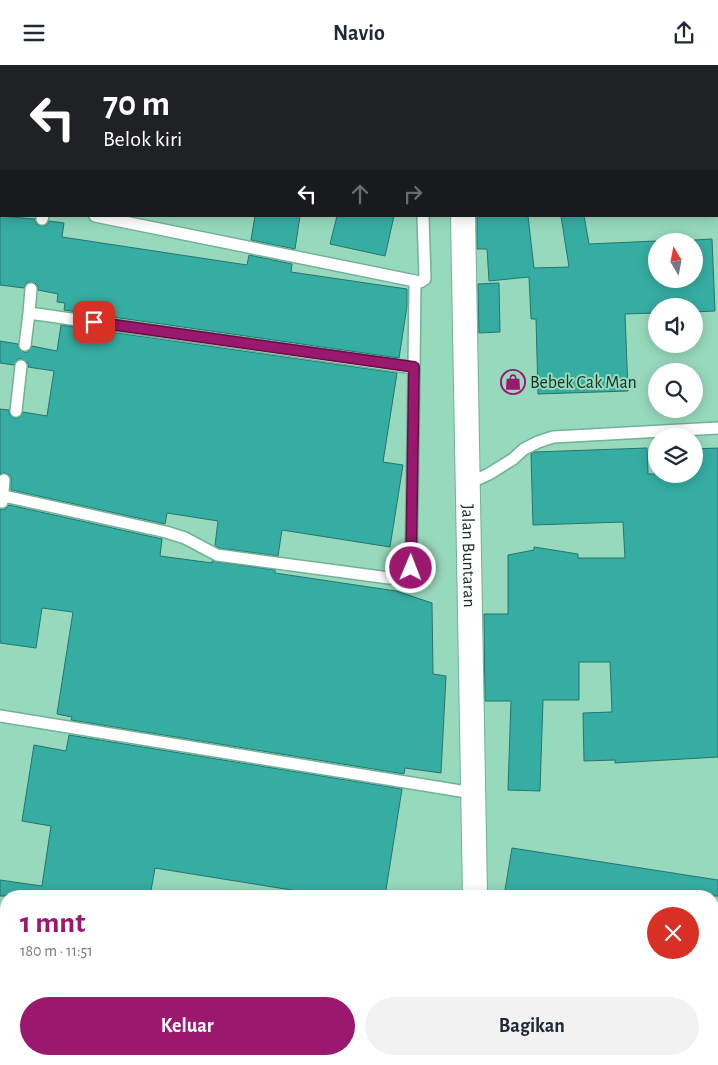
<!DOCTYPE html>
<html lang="id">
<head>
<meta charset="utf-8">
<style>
  body { margin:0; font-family:"Alegreya Sans",sans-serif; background:#f2f2f3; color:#1f2937; height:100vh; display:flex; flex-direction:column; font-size:19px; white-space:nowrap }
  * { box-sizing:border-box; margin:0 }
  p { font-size:16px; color:#747a83 }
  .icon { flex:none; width:28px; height:28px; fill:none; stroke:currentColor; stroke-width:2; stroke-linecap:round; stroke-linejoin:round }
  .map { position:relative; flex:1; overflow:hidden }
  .panel { position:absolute; left:0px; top:825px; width:719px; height:175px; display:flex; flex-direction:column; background:#fff; border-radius:20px 20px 0 0; box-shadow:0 2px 12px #0003 }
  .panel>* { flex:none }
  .banner { position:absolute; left:0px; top:0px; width:719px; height:152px; box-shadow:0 2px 12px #0003; background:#202124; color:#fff; overflow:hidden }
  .needle { width:32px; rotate:350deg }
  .controls { position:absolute; left:648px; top:168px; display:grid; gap:10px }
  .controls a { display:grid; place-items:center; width:55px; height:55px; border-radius:50%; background:#fff; box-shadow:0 2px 12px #0003; font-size:25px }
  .pin { position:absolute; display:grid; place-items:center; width:42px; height:42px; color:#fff; margin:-21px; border-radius:10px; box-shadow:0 2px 8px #0006 }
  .me { position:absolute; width:55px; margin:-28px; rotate:1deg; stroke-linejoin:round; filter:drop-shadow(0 0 4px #0008) }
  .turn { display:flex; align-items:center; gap:18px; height:105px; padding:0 20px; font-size:22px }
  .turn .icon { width:65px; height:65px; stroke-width:2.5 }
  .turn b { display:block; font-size:35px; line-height:42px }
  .lanes { display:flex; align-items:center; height:48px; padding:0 20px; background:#0003; justify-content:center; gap:25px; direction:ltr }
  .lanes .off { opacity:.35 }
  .round { display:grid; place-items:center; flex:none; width:52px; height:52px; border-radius:26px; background:#f2f2f3 }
  .overview { display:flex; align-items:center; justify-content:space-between; height:85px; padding:0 20px }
  h1 { font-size:30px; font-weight:600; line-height:38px; color:#9a186e }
  .cta { display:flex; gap:10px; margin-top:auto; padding:10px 20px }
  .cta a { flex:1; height:58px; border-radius:30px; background:#9a186e; color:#fff; font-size:20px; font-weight:600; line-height:58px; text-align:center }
  .cta a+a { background:#f2f2f3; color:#1f2937 }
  header { display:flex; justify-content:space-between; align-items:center; height:65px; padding:0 20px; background:#fff; font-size:22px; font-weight:600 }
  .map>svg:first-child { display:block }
  .building { fill:#36ada2; stroke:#24756e }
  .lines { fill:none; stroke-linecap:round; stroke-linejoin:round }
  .lane-casing { stroke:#71b297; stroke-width:14 }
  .street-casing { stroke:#71b297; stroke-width:26 }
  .lane { stroke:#fff; stroke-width:11 }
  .street { stroke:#fff; stroke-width:24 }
  .route-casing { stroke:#641048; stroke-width:12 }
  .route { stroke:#9a186e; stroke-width:9 }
  .labels { text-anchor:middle; stroke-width:4; stroke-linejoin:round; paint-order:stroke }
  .poi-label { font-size:18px; fill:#153025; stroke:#97d9bd; text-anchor:start }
  .street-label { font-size:18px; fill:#153025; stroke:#97d9bd }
</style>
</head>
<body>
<header><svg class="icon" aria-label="menu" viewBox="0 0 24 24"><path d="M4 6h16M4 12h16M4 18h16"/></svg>Navio<svg class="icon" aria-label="share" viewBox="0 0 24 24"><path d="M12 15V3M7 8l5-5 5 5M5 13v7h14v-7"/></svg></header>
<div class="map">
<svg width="718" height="1000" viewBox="0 0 718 1000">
  <rect width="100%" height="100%" fill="#97d9bd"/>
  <path class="building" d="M0 151 35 154 36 159 40 161 47 160 49 156 64 158 62 172 247 200 249 190 292 199 291 207 407 224V241L399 293 64 245 65 238 57 237 58 229 38 225V221L35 218 27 217 24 223 0 220Z
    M255 151H300L295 184 251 175Z
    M337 151H394L385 191 330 179Z
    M477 151H528L534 203 569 202 561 151H584L589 179 656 176V214H694V175L712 174 715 246 694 247V241H656V248L625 249 628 326 538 329 536 254H531L529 212 489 216 487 184H477Z
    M499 218 500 267 479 268 478 219Z
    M61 260 397 308 383 397 403 400 390 482 282 465 278 491 219 483 215 480 218 456 167 448 165 459 11 425V411L5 408 0 409V344L9 345V349L15 353H19L23 347 47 351 54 306 28 302V298L22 294H18L14 300 0 298V276L18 279V283L24 287H28L32 281 57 286Z
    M647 383 648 409H694V384L718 383V692L615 698V695L584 696 583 648 612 647 610 597H579V635H543L540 726 508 725 511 636H485L484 549H508V490L534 485V482L578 489V493H625L623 457 533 460 531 389 535 387Z
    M9 440 162 474 160 491 212 498V496L275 505V508L396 526 432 538 433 609 446 611 441 708 405 703 404 709 71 655 72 652 57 649 73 547 42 543 36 583 0 578V444H6Z
    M69 670 402 724 385 831H316V829L155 803 150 831H0V815L42 821 51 761 22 756 34 680 66 686Z
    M512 783 718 815V831H504Z"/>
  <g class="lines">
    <defs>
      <path id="lane" d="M0 134H1
        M95 151 420 217 425 214 423 151
        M42 154 43 151
        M29 248 31 224
        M25 280 29 248 414 303 415 217
        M16 346 21 301
        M469 418 489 409 513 394 524 384 538 377 553 372 718 363
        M0 430 166 467 185 473 217 490 389 513C399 513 404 511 411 503L414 303
        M2 437 4 415
        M0 651 473 728
        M712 907 718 908
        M373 994 374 1000
        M655 994 656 1000"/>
      <g id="street">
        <path d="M372 0 374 1"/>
        <path id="s1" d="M463 151 475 831"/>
        <path d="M474 994V1000"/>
      </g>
    </defs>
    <use href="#lane" class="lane-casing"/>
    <use href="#street" class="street-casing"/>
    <use href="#lane" class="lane"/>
    <use href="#street" class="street"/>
  </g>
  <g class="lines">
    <defs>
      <path id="route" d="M94 257 414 302 411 503"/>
    </defs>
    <use href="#route" class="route-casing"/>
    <use href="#route" class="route"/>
  </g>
  <defs>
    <symbol id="shop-ring" viewBox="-11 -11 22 22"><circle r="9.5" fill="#97d9bd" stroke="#9a186e" stroke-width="1.5"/><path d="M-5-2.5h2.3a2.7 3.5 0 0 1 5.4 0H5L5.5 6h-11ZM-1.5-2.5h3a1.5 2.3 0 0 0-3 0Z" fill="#9a186e"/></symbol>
  </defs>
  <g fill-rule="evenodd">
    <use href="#shop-ring" x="499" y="303" width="28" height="28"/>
  </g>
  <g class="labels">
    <g class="poi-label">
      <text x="530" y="323">Bebek Cak Man</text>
    </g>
    <g class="street-label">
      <text dy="6" stroke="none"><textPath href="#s1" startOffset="340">Jalan Buntaran</textPath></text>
    </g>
  </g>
</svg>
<div class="controls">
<a><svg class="needle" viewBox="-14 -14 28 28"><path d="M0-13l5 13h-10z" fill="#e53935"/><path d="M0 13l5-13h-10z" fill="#747a83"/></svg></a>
<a><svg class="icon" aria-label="sound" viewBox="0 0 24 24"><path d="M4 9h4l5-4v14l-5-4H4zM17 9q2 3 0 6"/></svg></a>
<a><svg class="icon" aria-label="search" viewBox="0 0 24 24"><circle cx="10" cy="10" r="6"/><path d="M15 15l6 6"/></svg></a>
<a><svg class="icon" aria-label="layers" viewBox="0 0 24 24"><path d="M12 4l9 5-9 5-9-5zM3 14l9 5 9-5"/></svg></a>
</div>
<div class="pin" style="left:94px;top:257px;background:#d93025"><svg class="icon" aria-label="arrive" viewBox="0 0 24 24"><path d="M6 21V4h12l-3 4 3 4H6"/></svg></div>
<svg class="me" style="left:411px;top:503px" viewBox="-20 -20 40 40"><circle r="17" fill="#9a186e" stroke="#fff" stroke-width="3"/><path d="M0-11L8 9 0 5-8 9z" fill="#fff"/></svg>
<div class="banner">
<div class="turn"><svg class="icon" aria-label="left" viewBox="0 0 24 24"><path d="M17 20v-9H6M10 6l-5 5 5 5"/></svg><div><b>70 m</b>Belok kiri</div></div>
<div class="lanes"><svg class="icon" aria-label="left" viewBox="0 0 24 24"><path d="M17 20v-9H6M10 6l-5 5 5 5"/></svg><svg class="icon off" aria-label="ahead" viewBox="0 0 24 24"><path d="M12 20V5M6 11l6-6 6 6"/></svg><svg class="icon off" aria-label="right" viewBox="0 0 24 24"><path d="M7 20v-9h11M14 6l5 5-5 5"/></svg></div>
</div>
<section class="panel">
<div class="overview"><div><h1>1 mnt</h1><p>180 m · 11:51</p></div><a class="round" style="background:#d93025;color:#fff"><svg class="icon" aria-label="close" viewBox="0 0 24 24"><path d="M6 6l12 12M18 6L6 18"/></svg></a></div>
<div class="cta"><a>Keluar</a><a>Bagikan</a></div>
</section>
</div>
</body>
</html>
